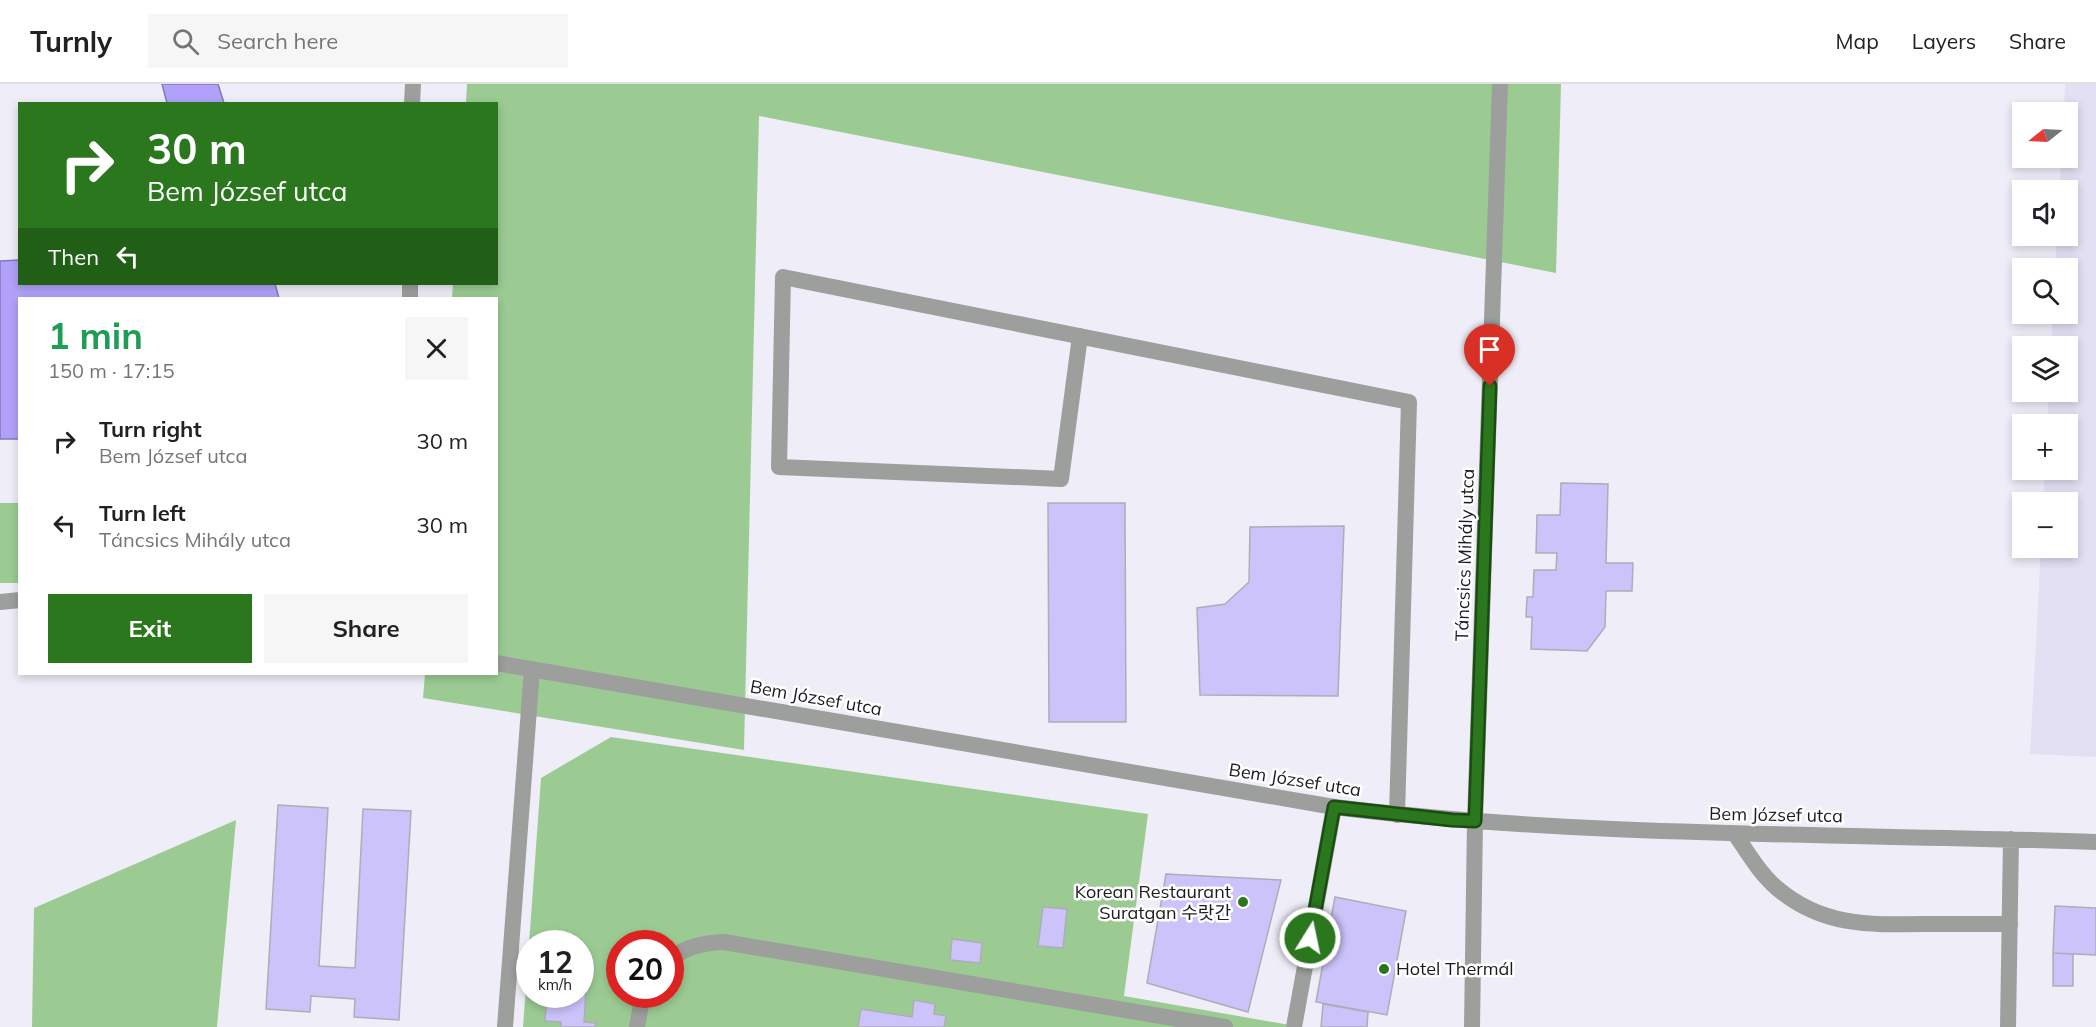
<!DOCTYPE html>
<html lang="en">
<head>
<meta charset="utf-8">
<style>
  body { margin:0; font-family:Mulish,"Noto Sans KR",sans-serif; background:#f6f6f6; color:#202124; height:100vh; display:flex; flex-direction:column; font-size:22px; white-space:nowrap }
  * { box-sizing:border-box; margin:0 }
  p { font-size:20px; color:#757577 }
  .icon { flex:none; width:33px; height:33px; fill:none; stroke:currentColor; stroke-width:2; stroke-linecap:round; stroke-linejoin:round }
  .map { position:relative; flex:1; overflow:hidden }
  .sheet { position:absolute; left:18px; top:213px; width:480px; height:378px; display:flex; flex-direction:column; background:#fff; border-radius:0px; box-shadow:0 3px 9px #0003 }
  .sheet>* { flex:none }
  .top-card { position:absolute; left:18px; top:18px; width:480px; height:183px; border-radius:0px; box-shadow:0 3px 9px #0003; background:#2a771d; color:#fff; overflow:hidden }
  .needle { width:39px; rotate:252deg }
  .fabs { position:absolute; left:2012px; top:18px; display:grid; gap:12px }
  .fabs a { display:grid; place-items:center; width:66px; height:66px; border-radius:0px; background:#fff; box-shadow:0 3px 9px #0003; font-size:30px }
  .speed { position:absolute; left:516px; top:846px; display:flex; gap:12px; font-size:30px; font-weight:700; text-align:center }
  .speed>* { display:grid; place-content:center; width:78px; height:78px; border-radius:50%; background:#fff; box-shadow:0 3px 9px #0003; line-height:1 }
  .speed small { font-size:15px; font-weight:400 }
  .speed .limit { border:9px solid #d22; background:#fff; color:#111 }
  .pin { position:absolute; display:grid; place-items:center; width:51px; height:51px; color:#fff; margin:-62px -26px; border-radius:50% 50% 50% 0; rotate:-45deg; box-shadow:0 0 6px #0007 }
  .pin .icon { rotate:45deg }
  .me { position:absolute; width:66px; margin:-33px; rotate:10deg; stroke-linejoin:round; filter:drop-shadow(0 0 4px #0008) }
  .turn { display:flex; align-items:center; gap:21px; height:126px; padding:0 30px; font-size:27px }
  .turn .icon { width:78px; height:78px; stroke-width:2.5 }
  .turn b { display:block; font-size:42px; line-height:51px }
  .then { display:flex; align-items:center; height:57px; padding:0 30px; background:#0003; gap:12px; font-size:22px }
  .round { display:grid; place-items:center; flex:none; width:63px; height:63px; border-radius:0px; background:#f6f6f6 }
  .summary { display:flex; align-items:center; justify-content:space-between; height:102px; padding:0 30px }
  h1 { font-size:36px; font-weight:700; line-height:45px; color:#1e9e55 }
  .action { display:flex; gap:12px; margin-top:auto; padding:12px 30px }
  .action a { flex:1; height:69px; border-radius:0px; background:#2a771d; color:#fff; font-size:24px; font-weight:700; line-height:69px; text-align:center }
  .action a+a { background:#f6f6f6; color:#202124 }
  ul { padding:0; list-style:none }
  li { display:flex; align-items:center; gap:18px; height:84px; padding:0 30px }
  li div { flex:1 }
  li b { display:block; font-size:22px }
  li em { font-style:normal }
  header { display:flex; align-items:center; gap:36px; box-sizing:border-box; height:84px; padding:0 30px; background:#fff; border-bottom:2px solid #e0e0e0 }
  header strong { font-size:28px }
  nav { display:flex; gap:33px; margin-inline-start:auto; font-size:21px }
  .search { width:420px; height:54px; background:#f6f6f6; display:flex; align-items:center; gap:15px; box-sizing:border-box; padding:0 21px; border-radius:0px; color:#757577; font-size:22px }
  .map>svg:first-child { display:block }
  .built { fill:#e2e0f2 }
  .green { fill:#9bcb93; fill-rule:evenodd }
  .water { fill:#b1a1fa; stroke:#8478b8; stroke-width:1.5 }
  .building { fill:#cbc3fa; stroke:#aeadb6; stroke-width:1.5 }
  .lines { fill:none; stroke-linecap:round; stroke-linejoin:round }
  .service { stroke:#9c9f9b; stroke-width:16 }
  .minor { stroke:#9c9f9b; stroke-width:16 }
  .route-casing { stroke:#1b4d13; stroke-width:15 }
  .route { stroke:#2a771d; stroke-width:10 }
  .poi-dot { fill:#2a771d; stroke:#fff; stroke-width:2 }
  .labels { text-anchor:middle; stroke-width:5; stroke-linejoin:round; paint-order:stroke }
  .street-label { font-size:18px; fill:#1b1a1e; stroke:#fff }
  .poi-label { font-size:18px; fill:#1b1a1e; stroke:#fff; text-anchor:end }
</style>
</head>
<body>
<header>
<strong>Turnly</strong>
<div class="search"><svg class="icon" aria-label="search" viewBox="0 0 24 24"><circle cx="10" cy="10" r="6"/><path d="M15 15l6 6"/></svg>Search here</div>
<nav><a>Map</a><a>Layers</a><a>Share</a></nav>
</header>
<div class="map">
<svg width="2096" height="943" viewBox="0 0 2096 943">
  <rect width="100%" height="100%" fill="#efedf8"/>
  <path class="built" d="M2065 0H2096V673L2030 670 2041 464H2067V418H2043L2045 386H2067V340H2047L2049 308H2067V262H2051L2053 230H2067V184H2055L2057 152H2067V106H2060L2061 74H2067V28H2064Z"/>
  <path class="green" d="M467 0H1561L1556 189 759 32 744 666 423 614 425 590H496V214H452L453 200H496V20L466 19Z
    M0 419H19V499H0Z
    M611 653 1148 730 1124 912 1301 943H523L541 694ZM530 860H580V910H530ZM620 860H670V910H620Z
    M236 736 217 943H32L34 824Z"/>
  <path class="water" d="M162 0H218L224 19H167Z
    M19 176 20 200H275L279 214H20L19 355H0V177Z"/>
  <path class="building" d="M1561 399 1608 400 1606 479H1633L1632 507H1606L1605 543 1587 567 1531 565 1532 533H1526L1527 513H1533L1534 486H1556L1557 469H1536L1537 431H1560Z
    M1048 419H1125L1126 638H1049Z
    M1344 442 1338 612 1200 611 1197 524 1225 520 1249 498 1250 443Z
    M278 721 328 724 319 882 355 884 363 725 411 727 399 936 354 933 355 915 311 912 310 928 266 925Z
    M1166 790 1281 796 1248 928 1147 899Z
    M1335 813 1406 827 1387 931 1316 918Z
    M2055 822 2096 824V871L2053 869Z
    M1043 823 1067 825 1063 864 1038 862Z
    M952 855 982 859 980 879 950 876Z
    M2053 869 2073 870V902H2053Z
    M580 906H586L584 938 596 939 595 943H561V938L545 937 547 910H580Z
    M914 916 935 920 934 930 946 932 944 943H858L861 925 912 933Z
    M1323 920 1368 928 1367 943H1321Z"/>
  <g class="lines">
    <path class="service" d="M412 20 413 0
      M410 214V200
      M1080 252 1061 395 779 383 783 193 1409 318 1397 731
      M1735 750C1748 769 1760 790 1778 805 1822 842 1868 841 1922 840 1951 840 1981 840 2010 840
      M670 875C687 862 704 859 724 858L1225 943
      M505 943 532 585
      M637 943 643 910
      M1294 943 1334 723"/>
    <path class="minor" d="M0 518 20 516
      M496 579 1334 723C1587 754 1842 749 2096 758
      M1472 943 1475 737 1500 0
      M2008 943 2011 755"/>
  </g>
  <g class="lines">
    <defs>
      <path id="route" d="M1310 854 1334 723 1452 736 1475 737 1490 302"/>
    </defs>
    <use href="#route" class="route-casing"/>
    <use href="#route" class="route"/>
  </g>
  <g class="poi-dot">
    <circle cx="1243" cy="818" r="6"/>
    <circle cx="1384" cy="885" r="6"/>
  </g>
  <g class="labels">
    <g class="street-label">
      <text transform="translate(1465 471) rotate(-88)" y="6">Táncsics Mihály utca</text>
      <text transform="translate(816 614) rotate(10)" y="6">Bem József utca</text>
      <text transform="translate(1295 696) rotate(9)" y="6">Bem József utca</text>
      <text transform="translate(1776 731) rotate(1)" y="6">Bem József utca</text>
    </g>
    <g class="poi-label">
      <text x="1231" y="814">Korean Restaurant<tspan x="1231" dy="21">Suratgan 수랏간</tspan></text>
      <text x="1396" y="891" text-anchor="start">Hotel Thermál</text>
    </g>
  </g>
</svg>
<div class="fabs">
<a><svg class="needle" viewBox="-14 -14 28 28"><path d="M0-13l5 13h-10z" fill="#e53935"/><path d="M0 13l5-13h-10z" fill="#757577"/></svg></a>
<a><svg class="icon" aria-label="sound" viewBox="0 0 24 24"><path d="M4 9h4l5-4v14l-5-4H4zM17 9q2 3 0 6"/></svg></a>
<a><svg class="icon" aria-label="search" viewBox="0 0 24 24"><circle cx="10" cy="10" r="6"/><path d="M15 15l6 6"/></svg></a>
<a><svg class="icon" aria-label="layers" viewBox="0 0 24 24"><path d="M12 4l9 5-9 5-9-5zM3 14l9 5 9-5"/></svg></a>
<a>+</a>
<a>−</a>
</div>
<div class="speed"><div>12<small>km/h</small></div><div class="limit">20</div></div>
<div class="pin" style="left:1490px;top:302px;background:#d93025"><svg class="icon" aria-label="arrive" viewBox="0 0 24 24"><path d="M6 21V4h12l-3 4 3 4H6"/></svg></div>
<svg class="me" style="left:1310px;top:854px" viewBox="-20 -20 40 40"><circle r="17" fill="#2a771d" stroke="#fff" stroke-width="3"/><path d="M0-11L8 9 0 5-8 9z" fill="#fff"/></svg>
<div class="top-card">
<div class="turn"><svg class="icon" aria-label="right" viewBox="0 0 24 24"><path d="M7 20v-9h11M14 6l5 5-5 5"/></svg><div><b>30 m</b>Bem József utca</div></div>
<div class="then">Then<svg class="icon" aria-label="left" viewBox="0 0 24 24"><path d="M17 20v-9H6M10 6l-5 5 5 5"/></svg></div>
</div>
<section class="sheet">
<div class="summary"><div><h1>1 min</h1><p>150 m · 17:15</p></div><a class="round"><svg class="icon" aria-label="close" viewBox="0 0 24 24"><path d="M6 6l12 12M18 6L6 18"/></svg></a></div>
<ul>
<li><svg class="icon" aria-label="right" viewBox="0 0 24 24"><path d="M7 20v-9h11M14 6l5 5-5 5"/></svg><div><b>Turn right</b><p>Bem József utca</p></div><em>30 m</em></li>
<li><svg class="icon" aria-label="left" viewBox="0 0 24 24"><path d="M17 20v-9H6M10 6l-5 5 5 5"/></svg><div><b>Turn left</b><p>Táncsics Mihály utca</p></div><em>30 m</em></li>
</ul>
<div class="action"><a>Exit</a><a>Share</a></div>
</section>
</div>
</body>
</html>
